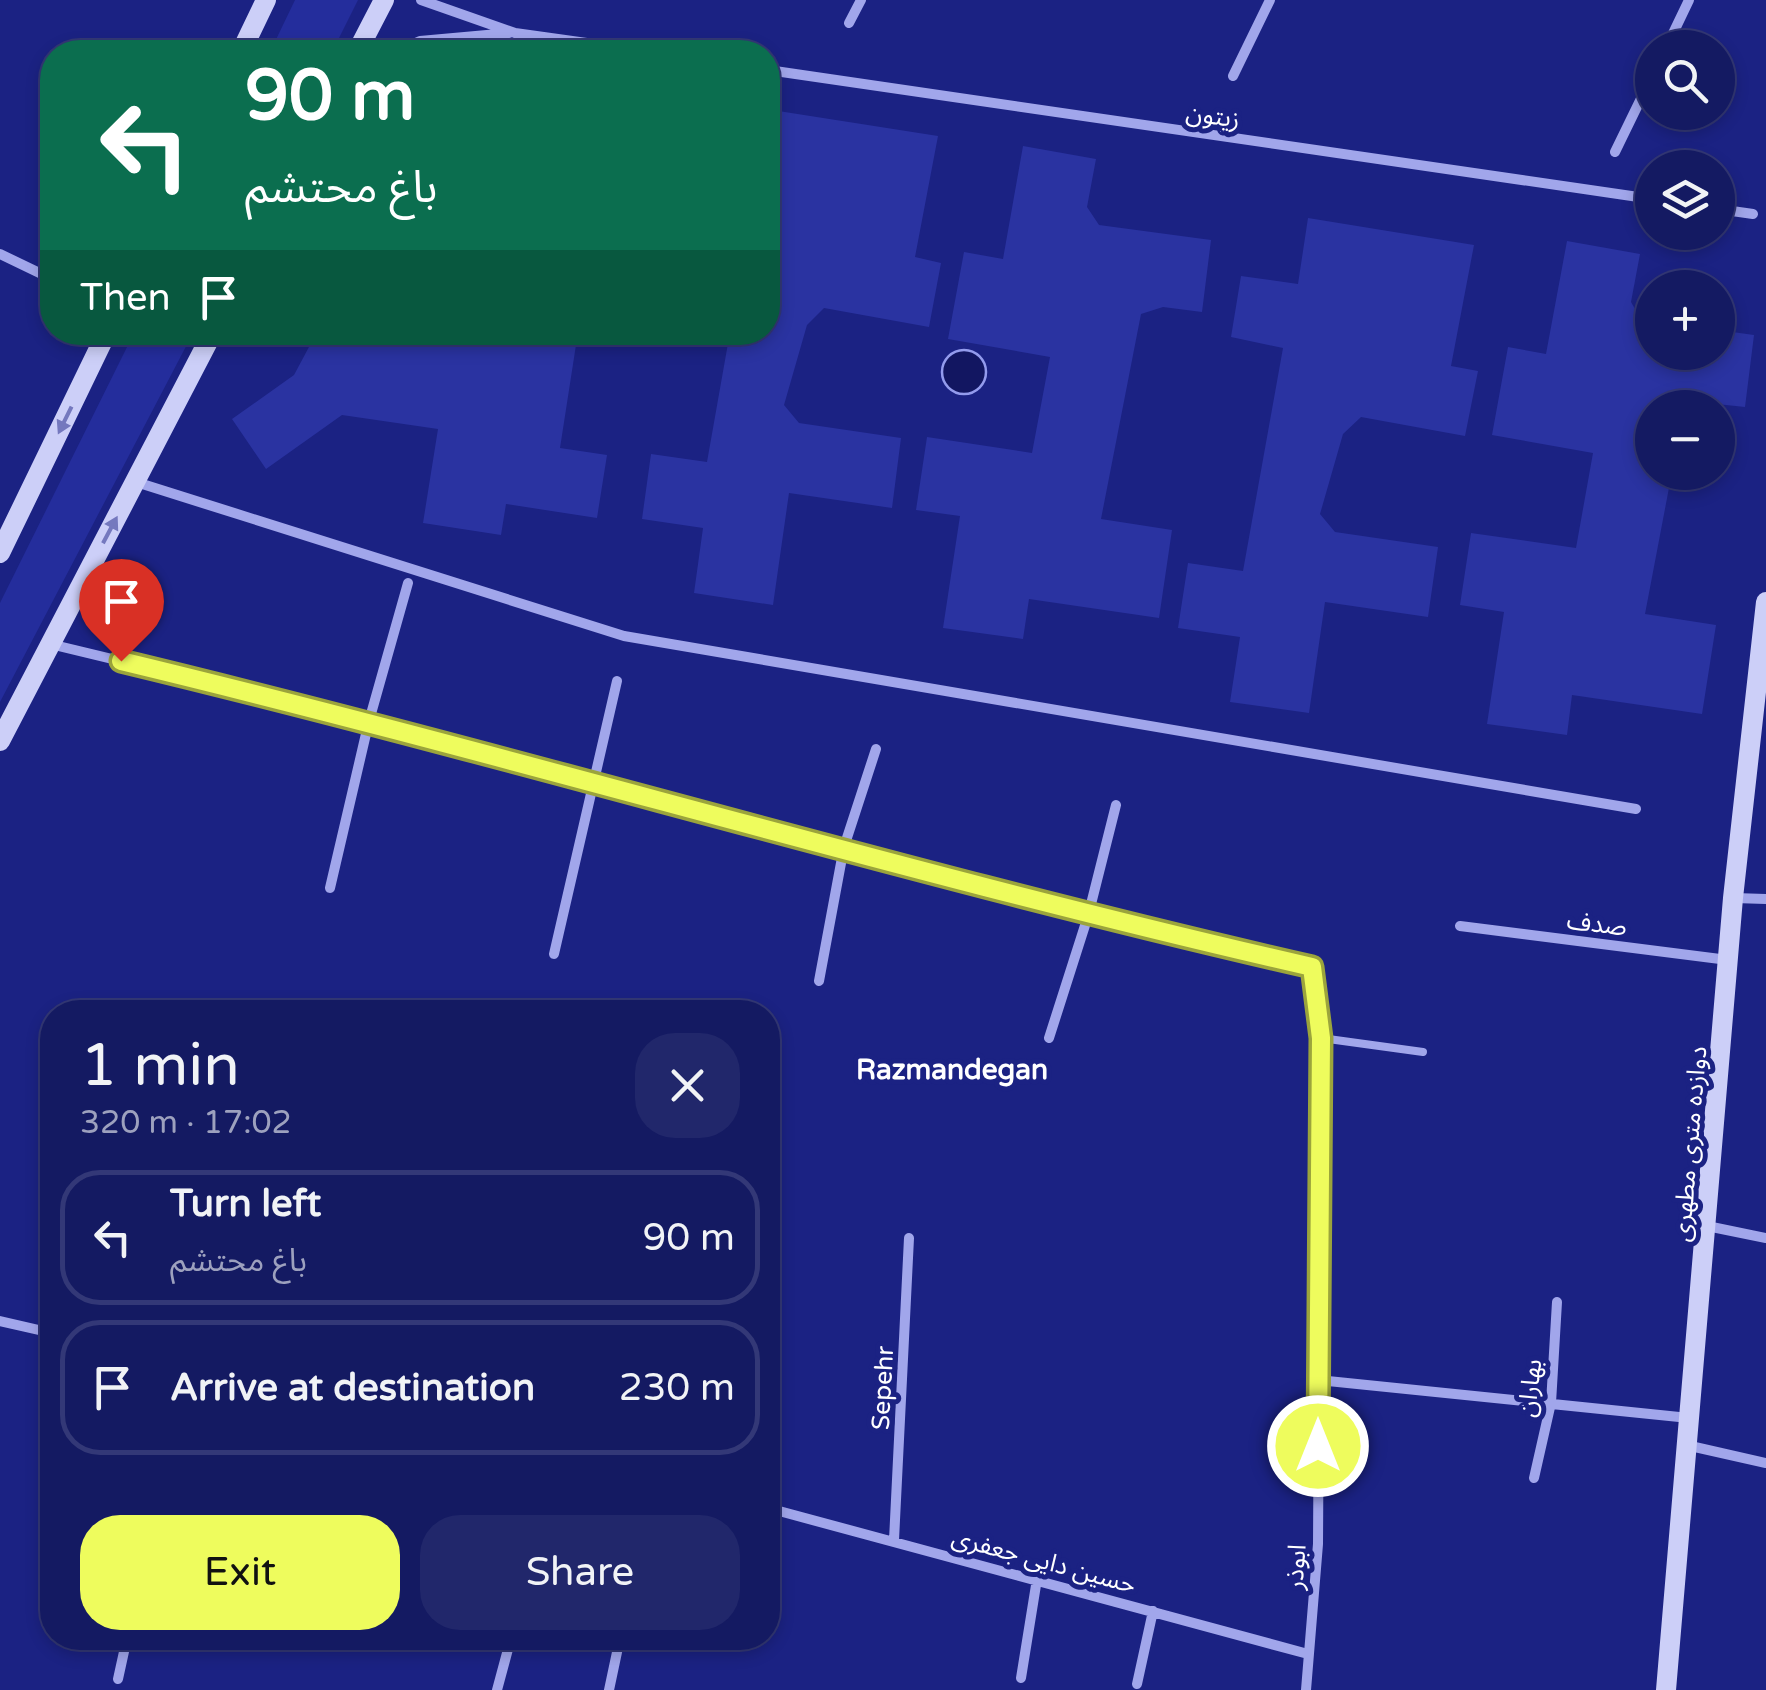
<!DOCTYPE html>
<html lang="en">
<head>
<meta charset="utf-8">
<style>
  body { margin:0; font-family:"Varela Round","Noto Sans Arabic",sans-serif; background:#21276b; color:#f1f3f6; height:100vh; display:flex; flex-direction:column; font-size:38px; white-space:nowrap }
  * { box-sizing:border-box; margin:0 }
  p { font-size:32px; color:#9da1be }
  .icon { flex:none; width:55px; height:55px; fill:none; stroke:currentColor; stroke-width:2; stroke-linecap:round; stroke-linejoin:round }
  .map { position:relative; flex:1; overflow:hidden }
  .panel { position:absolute; left:40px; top:1000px; width:740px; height:650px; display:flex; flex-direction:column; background:#141a62; border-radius:40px; box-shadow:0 5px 15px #0003,0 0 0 2px #333877 }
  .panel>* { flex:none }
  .guide { position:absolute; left:40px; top:40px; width:740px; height:305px; border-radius:40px; box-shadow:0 5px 15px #0003,0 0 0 2px #333877; background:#0b6e4f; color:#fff; overflow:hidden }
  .buttons { position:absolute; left:1635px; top:30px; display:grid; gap:20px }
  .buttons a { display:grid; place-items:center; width:100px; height:100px; border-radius:50%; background:#141a62; box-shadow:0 5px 15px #0003,0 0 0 2px #333877; font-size:50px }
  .pin { position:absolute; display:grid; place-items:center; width:85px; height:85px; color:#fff; margin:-102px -42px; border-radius:50% 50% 50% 0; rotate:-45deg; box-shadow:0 0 10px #0007 }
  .pin .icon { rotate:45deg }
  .me { position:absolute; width:110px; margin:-55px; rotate:0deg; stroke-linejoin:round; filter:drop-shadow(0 0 8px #0008) }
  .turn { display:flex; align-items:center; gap:35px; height:210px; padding:0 40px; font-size:45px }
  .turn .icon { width:130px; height:130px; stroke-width:2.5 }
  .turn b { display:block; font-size:70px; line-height:85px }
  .then { display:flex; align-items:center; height:95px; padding:0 40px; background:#0003; gap:20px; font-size:38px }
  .round { display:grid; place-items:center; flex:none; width:105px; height:105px; border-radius:40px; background:#21276b }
  .headline { display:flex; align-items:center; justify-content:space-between; height:170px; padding:0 40px }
  h1 { font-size:60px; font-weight:600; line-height:75px }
  .action { display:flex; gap:20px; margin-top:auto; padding:20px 40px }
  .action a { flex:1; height:115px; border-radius:40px; background:#eefc5d; color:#111; font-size:40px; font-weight:600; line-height:115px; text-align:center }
  .action a+a { background:#21276b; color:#f1f3f6 }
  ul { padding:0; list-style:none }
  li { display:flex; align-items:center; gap:30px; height:135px; margin:0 20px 15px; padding:0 20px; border:5px solid #333877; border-radius:40px }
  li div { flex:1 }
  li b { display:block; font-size:38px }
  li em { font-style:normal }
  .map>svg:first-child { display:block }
  .green { fill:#242d9c }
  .water { fill:#121661; stroke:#939bed; stroke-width:2.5 }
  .building { fill:#2a33a1 }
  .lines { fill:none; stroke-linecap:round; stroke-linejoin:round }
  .lane { stroke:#a1a6eb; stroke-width:8 }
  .street { stroke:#a1a6eb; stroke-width:10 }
  .secondary { stroke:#cccff8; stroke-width:20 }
  .oneway { fill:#7478be }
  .route-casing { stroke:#9ba43c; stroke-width:25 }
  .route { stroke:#eefc5d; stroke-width:18 }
  .labels { text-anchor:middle; stroke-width:10; stroke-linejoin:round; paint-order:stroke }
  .street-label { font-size:25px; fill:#fff; stroke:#1b2283 }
  .neighbourhood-label { font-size:28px; font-weight:bold; fill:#fff; stroke:#1b2283 }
</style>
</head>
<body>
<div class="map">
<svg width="1766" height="1690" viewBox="0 0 1766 1690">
  <rect width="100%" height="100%" fill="#1b2283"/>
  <path class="green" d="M295 0H358L332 52H270Z
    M134 333H193L0 702V603Z"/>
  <path class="water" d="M942 372a22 22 0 1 1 44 0a22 22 0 1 1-44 0Z"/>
  <path class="building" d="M772 110 938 136 915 257 941 263 929 327 824 308 807 325 784 405 799 423 901 438 892 508 789 493 773 605 694 593 703 528 642 519 651 454 707 462 730 332H768V137Z
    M1023 146 1096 159 1087 207 1099 225 1211 240 1202 312 1163 307 1141 314 1101 519 1172 530 1159 618 1029 599 1023 639 943 628 960 516 916 510 927 437 1032 453 1050 357 948 339 964 252 1003 259Z
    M1308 218 1474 245 1451 366 1478 371 1465 436 1361 417 1343 434 1320 514 1335 532 1438 547 1428 617 1325 602 1309 713 1230 702 1240 637 1178 628 1188 563 1243 571 1283 348 1231 337 1241 276 1298 284Z
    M1567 241 1640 254 1631 302 1642 321 1652 322V352H1718V330L1754 335 1745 407 1707 403 1652 408V472H1672L1645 614 1716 625 1702 714 1572 695 1567 735 1487 724 1504 612 1460 605 1471 533 1576 548 1593 453 1492 435 1508 347 1546 354Z
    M317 332H578L560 448 607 455 597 518 506 504 501 535 423 523 438 429 342 415 266 469 232 419 294 375Z"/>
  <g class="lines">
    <path class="lane" d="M1321 1038 1423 1052"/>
    <path class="street" d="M421 0 515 33 651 52
      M849 23 861 0
      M1666 48 1689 0
      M395 52 420 41 509 33
      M768 70 1652 199
      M1233 76 1270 0
      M1615 152 1652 76
      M1718 209 1753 214
      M0 254 52 279
      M136 482 624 636 1636 809
      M50 644 369 721 594 786 941 873 1088 916 1312 967 1321 1038 1318 1544 1306 1690
      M330 888 369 721 408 583
      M1734 898 1766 899
      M1460 926 1728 960
      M554 954 617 681
      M819 981 844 847 876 749
      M344 1012 346 1004
      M1049 1038 1088 916 1116 805
      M1707 1226 1766 1238
      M768 1255 776 1257 768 1334
      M0 1321 52 1333
      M1318 1380 1689 1418
      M1686 1445 1766 1463
      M1534 1478 1551 1403 1557 1302
      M768 1508 1308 1654
      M894 1540 909 1238
      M1021 1678 1037 1579
      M118 1679 127 1638
      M1137 1684 1153 1611
      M497 1690 511 1638
      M609 1690 620 1638"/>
    <path class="secondary" d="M241 52 266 0
      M357 52 384 0
      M0 553 107 332
      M0 741 213 332
      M1666 1690 1733 898 1766 602"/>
  </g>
  <defs><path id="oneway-solid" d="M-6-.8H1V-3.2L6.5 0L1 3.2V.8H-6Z" transform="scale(2.5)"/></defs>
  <g class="oneway">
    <use href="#oneway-solid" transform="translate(65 420) rotate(116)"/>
    <use href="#oneway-solid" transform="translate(110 530) rotate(-62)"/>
  </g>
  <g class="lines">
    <defs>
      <path id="route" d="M121 661C520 757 912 876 1312 967L1321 1038 1318 1446"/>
    </defs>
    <use href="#route" class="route-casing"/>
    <use href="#route" class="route"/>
  </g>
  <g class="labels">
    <g class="street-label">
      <text transform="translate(1213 115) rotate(8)" y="9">زیتون</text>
      <text transform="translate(1597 923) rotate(7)" y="9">صدف</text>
      <text transform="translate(1689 1144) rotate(-85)" y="9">دوازده متری مطهری</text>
      <text transform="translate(882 1388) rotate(-87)" y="9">Sepehr</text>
      <text transform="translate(1529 1388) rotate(-83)" y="9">بهاران</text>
      <text transform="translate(1044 1560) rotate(15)" y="9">حسین دایی جعفری</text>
      <text transform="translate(1295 1567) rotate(-86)" y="9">ابوذر</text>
    </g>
    <g class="neighbourhood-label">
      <text x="952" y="1079">Razmandegan</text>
    </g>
  </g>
</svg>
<div class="buttons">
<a><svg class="icon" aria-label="search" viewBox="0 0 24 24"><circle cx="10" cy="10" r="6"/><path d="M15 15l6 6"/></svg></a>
<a><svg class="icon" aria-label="layers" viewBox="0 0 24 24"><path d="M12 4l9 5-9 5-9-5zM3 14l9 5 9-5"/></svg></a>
<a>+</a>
<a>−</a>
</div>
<div class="pin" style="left:121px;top:661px;background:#d93025"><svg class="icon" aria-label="arrive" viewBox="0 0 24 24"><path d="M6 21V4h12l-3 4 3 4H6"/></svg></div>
<svg class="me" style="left:1318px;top:1446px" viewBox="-20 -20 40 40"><circle r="17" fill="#eefc5d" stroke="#fff" stroke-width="3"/><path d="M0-11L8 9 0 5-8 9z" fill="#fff"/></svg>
<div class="guide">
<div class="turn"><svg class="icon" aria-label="left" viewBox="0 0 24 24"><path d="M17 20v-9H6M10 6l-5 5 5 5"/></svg><div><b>90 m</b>باغ محتشم</div></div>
<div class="then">Then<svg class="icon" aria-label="arrive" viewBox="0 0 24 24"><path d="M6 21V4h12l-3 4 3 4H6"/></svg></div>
</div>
<section class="panel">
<div class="headline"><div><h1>1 min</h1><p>320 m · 17:02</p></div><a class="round"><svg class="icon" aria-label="close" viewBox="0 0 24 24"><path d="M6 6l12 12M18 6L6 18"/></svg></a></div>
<ul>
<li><svg class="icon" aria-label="left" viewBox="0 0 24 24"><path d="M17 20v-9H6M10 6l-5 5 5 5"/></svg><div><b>Turn left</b><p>باغ محتشم</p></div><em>90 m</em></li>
<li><svg class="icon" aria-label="arrive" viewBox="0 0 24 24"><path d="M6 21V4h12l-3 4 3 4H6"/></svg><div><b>Arrive at destination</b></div><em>230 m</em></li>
</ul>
<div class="action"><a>Exit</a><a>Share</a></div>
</section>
</div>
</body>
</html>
